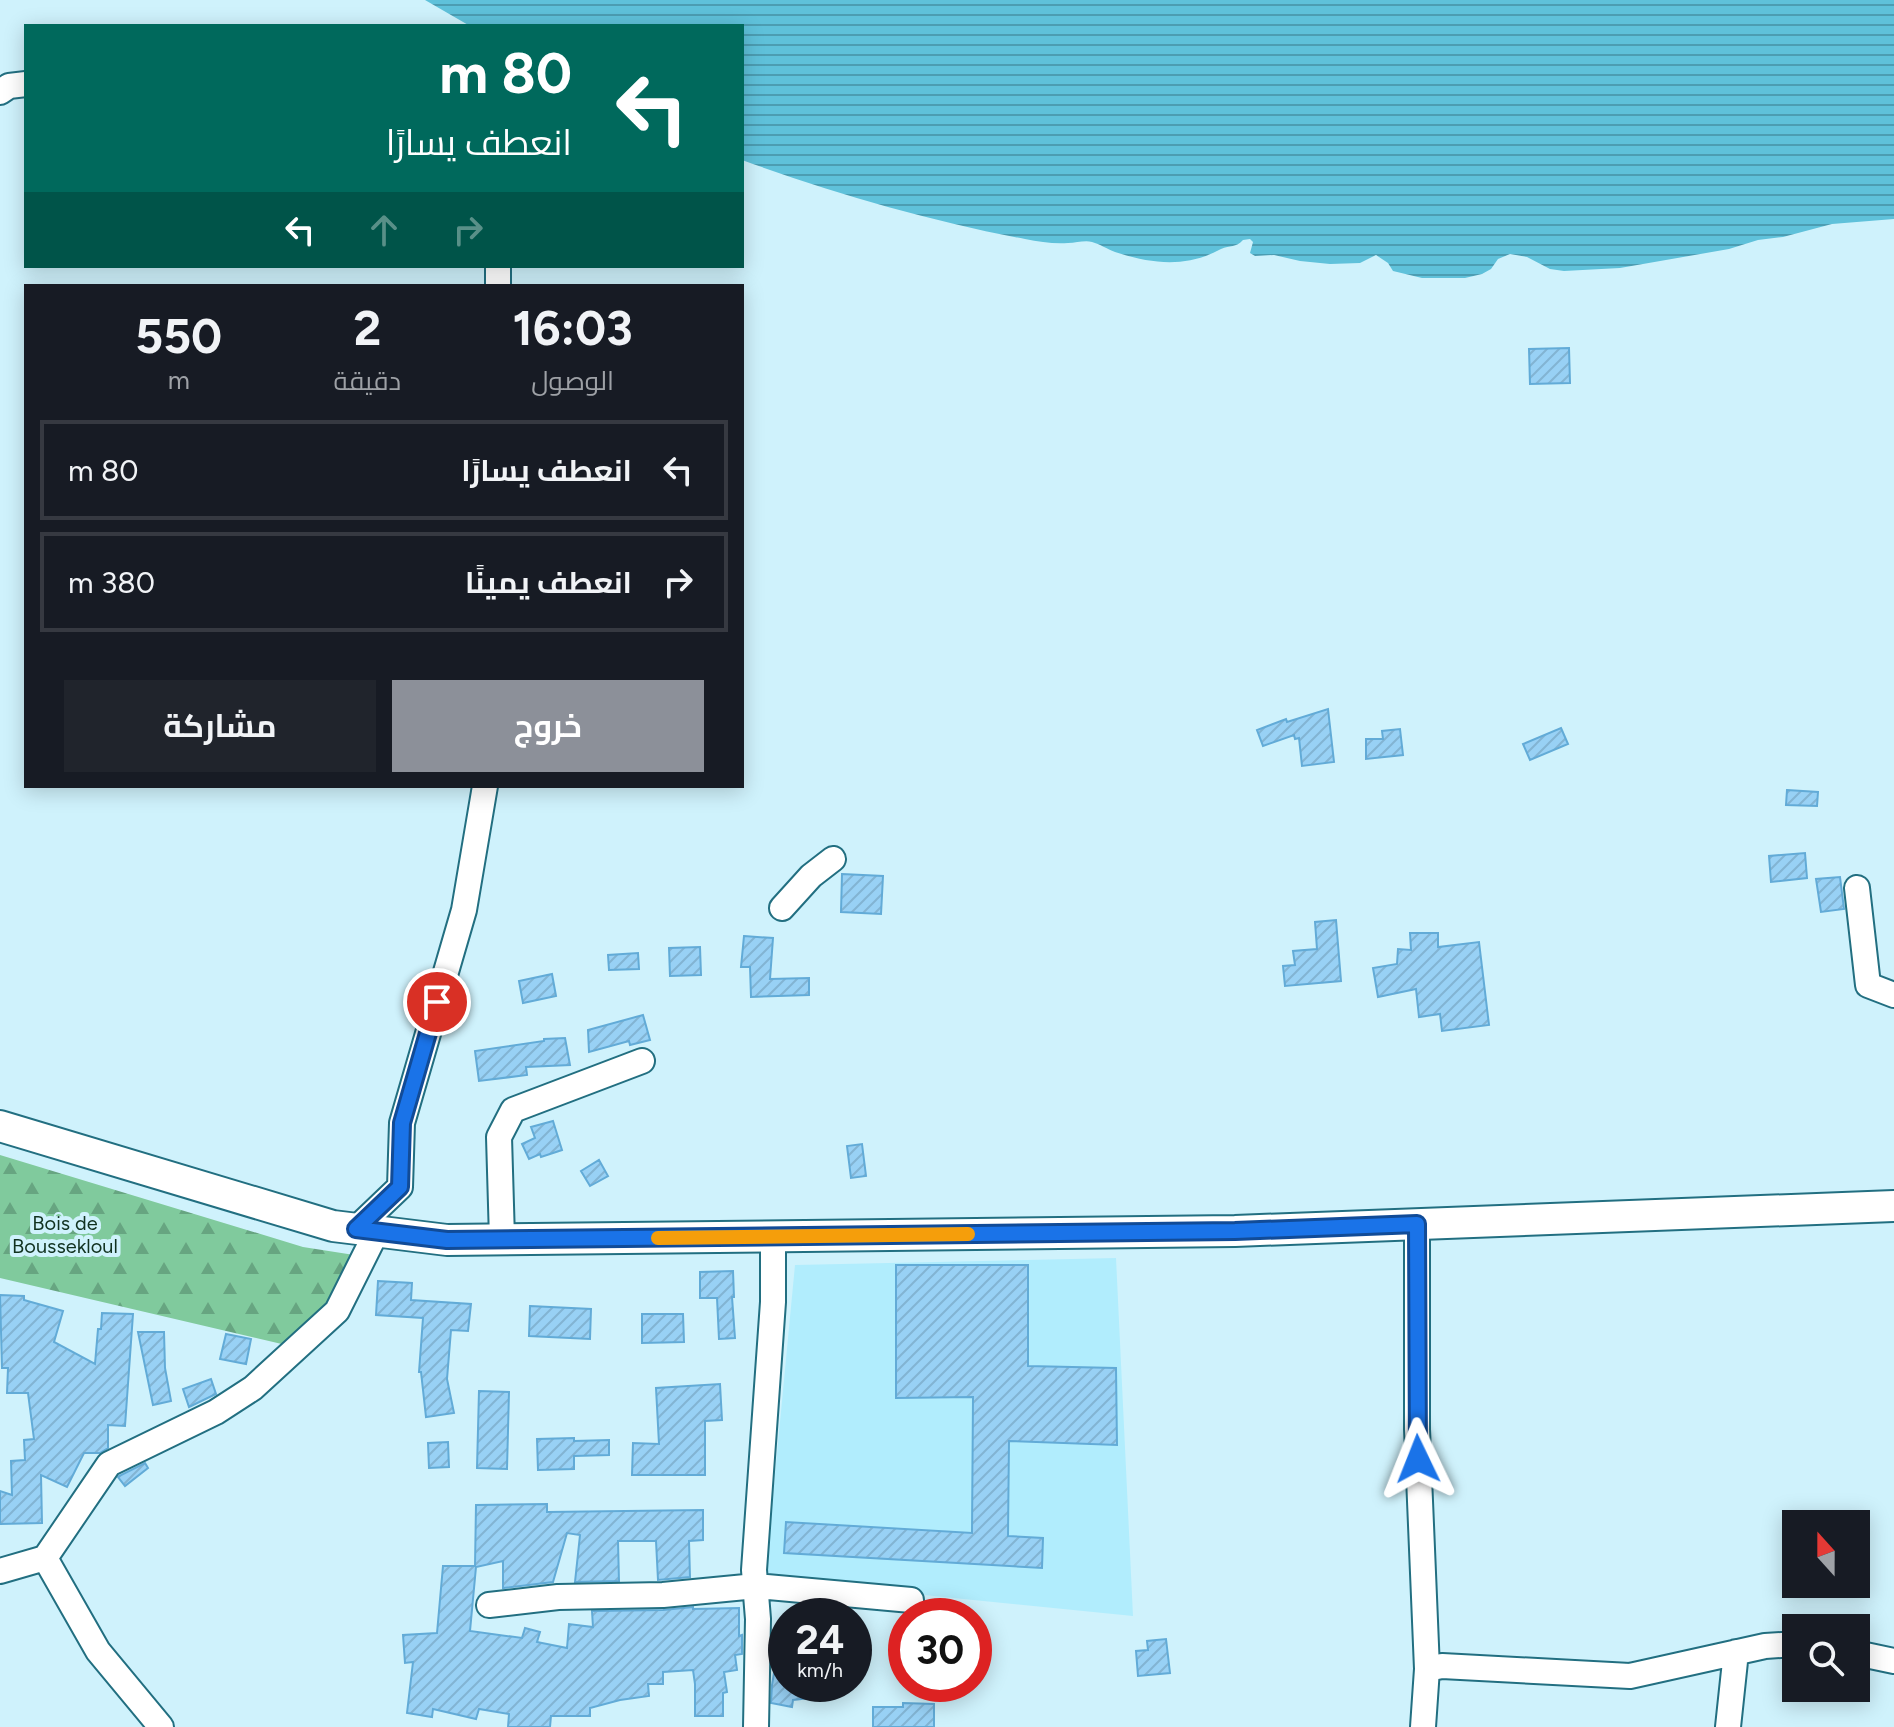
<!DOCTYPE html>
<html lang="ar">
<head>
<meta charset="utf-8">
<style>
  body { margin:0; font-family:Figtree,Cairo,sans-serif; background:#20242c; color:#f1f3f6; direction:rtl; height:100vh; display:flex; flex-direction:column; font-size:30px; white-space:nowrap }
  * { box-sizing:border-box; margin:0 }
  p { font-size:26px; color:#9ea1a6 }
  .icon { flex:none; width:44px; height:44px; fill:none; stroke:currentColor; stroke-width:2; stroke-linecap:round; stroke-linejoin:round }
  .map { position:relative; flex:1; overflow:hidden; direction:ltr }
  .panel { position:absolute; left:24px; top:284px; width:720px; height:504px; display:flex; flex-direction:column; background:#171b24; border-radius:0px; box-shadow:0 4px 20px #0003; direction:rtl }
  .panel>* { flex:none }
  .guide { position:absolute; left:24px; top:24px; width:720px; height:244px; border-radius:0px; box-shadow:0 4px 20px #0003; direction:rtl; background:#00695c; color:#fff; overflow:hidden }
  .needle { width:52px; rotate:339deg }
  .controls { position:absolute; left:1782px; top:1510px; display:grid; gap:16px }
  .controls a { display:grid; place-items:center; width:88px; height:88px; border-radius:0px; background:#171b24; box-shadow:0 4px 20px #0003; font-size:40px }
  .speed { position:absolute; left:768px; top:1598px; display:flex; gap:16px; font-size:40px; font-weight:700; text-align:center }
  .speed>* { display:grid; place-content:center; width:104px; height:104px; border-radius:50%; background:#171b24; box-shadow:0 4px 20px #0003; line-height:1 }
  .speed small { font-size:20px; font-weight:400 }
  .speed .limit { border:12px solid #d22; background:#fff; color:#111 }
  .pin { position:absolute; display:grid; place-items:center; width:68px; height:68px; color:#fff; margin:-34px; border:4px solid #fff; border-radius:50%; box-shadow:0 2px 8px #0007 }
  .me { position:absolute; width:88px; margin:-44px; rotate:358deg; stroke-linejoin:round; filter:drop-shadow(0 0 6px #0008) }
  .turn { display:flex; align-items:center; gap:28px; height:168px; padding:0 40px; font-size:36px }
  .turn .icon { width:104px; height:104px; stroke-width:2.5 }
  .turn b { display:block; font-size:56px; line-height:68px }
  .lanes { display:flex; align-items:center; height:76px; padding:0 40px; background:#0003; justify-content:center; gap:40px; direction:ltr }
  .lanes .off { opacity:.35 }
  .eta { display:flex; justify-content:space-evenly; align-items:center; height:136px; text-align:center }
  .eta b { font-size:48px; font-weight:700; line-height:56px }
  .primary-button { display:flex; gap:16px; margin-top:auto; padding:16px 40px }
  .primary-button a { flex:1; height:92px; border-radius:0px; background:#8c9099; color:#fff; font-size:32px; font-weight:700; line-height:92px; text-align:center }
  .primary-button a+a { background:#20242c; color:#f1f3f6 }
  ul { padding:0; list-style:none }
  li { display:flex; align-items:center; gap:24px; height:100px; margin:0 16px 12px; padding:0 24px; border:4px solid #363941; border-radius:0px }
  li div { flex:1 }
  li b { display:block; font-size:30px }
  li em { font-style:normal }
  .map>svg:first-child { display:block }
  .built { fill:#b1edfd }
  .forest { fill:url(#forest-firs) }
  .water { fill:url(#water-rules) }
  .building { fill:url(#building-hatch); stroke:#62abd7; stroke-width:2 }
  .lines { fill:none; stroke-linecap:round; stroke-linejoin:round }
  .minor-casing { stroke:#226f81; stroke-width:28 }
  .major-casing { stroke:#226f81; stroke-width:34 }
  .minor { stroke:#fff; stroke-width:24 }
  .major { stroke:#fff; stroke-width:30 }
  .route-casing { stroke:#114b97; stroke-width:20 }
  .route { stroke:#1a73e8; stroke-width:14 }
  .slow { stroke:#f59e0b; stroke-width:14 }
  .labels { text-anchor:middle; stroke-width:8; stroke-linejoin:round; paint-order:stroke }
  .park-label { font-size:20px; fill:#113220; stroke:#cff2fc }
</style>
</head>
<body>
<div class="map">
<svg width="1894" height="1727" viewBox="0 0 1894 1727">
  <defs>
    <pattern id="forest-firs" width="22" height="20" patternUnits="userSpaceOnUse" patternTransform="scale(2)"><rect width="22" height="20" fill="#80ca9d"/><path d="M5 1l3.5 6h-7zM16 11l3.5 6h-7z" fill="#67a581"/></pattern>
    <pattern id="water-rules" width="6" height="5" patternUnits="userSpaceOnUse" patternTransform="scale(2)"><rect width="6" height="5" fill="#5fc1da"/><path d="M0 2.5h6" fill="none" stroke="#4c9db2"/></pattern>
    <pattern id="building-hatch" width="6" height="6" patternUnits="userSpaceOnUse" patternTransform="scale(2)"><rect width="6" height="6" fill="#98d1f5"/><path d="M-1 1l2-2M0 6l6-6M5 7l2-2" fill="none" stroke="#82b4d3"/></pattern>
  </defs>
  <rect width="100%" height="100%" fill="#cff2fc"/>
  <path class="built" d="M1116 1258 1133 1616 765 1579 795 1265Z"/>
  <path class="forest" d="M0 1155 303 1247 367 1257 343 1298 286 1345 0 1278Z"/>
  <path class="water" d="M425 0H1894V219L1832 224 1783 237 1758 240 1729 249 1620 268 1564 271 1550 269 1527 257 1510 254 1498 259 1491 269 1482 274 1465 278H1422L1393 271 1388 263 1376 255 1360 263 1330 264 1300 261 1274 255 1255 256 1250 253 1253 242 1250 239 1243 240C1236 248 1230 245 1221 249 1187 268 1151 264 1115 252 1107 249 1100 244 1092 242 1085 240 1076 243 1068 243 1054 244 1040 242 1025 239 930 221 833 193 742 160V26H470Z"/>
  <path class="building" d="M1569 348 1570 383 1530 384 1529 349Z
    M1328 709 1334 762 1302 766 1299 738 1295 739 1294 735 1263 746 1257 730 1286 719 1287 722Z
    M1561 728 1568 744 1530 760 1523 744Z
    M1400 729 1403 755 1366 759V739H1383L1382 731Z
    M1787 790 1818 792 1817 806 1786 805Z
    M1805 853 1807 878 1771 882 1769 856Z
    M842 874 883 876 881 914 841 912Z
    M1840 877 1844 909 1821 912 1816 879Z
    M1336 920 1341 981 1285 986 1283 966 1295 965 1293 951 1317 949 1315 922Z
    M1410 933H1438V947L1479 942 1489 1025 1442 1031 1440 1014 1419 1017 1416 989 1378 997 1373 968 1397 964 1398 949 1411 950Z
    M744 936 773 938 770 979 809 978V995L751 997 750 967H741Z
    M700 947 701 975 670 976 669 948Z
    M638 953 639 969 609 970 608 955Z
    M552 974 556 996 523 1003 519 981Z
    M643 1015 650 1040 630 1045 629 1041 589 1052 588 1030Z
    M565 1038 570 1065 526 1067 527 1075 479 1081 475 1051 544 1041V1039Z
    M553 1121 562 1150 541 1157 540 1154 529 1159 522 1144 535 1138 531 1127Z
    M862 1144 866 1176 851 1178 847 1146Z
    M599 1160 608 1176 590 1186 581 1171Z
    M896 1265H1028V1366L1116 1368 1117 1445 1009 1441 1008 1536 1043 1538 1042 1568 784 1553 786 1522 972 1533 973 1397 896 1398Z
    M733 1271 734 1297H732L735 1338 719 1339 717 1298H700V1272Z
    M378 1281 412 1283 411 1300 471 1304 468 1331 451 1330 447 1379 454 1413 426 1417 421 1372H419L423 1318 376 1315Z
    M0 1295 24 1296V1300L63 1311 54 1342 95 1364 98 1329H101L102 1313 133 1314 125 1426 108 1425V1448L100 1453H84L67 1487 41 1475 42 1523 0 1524V1491L12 1495 11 1461 25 1460 24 1440 34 1439 28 1393H7L8 1368H2Z
    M530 1306 591 1309 590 1339 529 1336Z
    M642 1314H683L684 1342 642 1343Z
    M138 1332H164L165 1368 171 1401 153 1405Z
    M226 1334 251 1339 246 1364 220 1359Z
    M211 1379 216 1394 189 1407 183 1389Z
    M720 1384 722 1420 705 1421V1475H632L633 1443 659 1444 656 1388Z
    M479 1391 509 1392 507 1469 477 1468Z
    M574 1438V1441L609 1440V1455L574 1456V1469L538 1470 537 1439Z
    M448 1442 449 1467 429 1468 428 1443Z
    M145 1463 148 1468 125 1486 118 1477 119 1476Z
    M547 1504V1512L703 1510V1540L689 1541 690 1577 658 1580 656 1541H618L619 1581 575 1582 580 1535 567 1533 553 1582 503 1588V1561L476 1567 470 1631 522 1638 525 1628 540 1632 537 1642 567 1648 569 1624 593 1627 592 1611 663 1610 693 1607V1609L739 1608V1636L742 1635V1654L735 1655 737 1670 724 1672 727 1692 723 1693V1716H695V1684L693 1670 663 1672V1684H648L649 1696 620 1700 590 1708V1716H551L550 1727H508L509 1714 479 1709 476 1719 433 1709 432 1717 407 1713 413 1662 405 1663 403 1635 437 1633 443 1566H475L476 1505Z
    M1166 1639 1170 1673 1138 1676 1136 1651 1148 1650 1147 1641Z
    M778 1649 786 1650V1684H843L844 1694 793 1700 792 1707 771 1703 772 1685Z
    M903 1703 934 1704V1727H873V1707H903Z"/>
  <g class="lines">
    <defs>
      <path id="minor" d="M0 92 9 86 26 84
        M498 286V266
        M1857 888 1868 985 1894 995
        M782 908 811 876 833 859
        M1417 1224V1429L1427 1669 1423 1727
        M356 1229 400 1187 402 1123 464 910 485 786
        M502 1239 499 1137 513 1110 642 1061
        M45 1558 98 1651 161 1727
        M0 1571 45 1558 109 1464 216 1412 253 1388 337 1311 377 1231
        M489 1605 558 1597 663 1595 756 1586 911 1600
        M1856 1653 1894 1661
        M1427 1669 1442 1666 1630 1676 1765 1646 1796 1644
        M756 1727 758 1619 754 1570 773 1302V1236
        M1728 1727 1736 1652"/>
      <path id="major" d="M0 1126 333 1226 447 1240 1235 1231 1894 1206"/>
    </defs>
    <use href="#minor" class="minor-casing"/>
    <use href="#major" class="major-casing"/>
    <use href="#minor" class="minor"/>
    <use href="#major" class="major"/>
  </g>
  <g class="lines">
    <defs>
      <path id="route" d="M437 1002 402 1123 400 1187 356 1229 447 1240 1235 1231 1417 1224 1418 1459"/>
    </defs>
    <use href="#route" class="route-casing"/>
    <use href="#route" class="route"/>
    <path class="slow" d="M658 1238 968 1234"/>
  </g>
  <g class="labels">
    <g class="park-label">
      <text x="65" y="1230">Bois de<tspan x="65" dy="23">Boussekloul</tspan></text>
    </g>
  </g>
</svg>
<div class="controls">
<a><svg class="needle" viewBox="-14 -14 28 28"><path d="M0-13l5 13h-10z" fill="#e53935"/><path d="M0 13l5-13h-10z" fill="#9ea1a6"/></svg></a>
<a><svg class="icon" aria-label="search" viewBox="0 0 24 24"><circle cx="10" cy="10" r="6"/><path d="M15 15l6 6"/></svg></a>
</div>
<div class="speed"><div>24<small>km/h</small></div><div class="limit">30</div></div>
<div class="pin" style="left:437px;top:1002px;background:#d93025"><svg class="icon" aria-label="arrive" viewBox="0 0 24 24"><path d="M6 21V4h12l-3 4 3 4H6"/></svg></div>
<svg class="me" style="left:1418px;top:1459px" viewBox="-20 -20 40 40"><path d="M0-17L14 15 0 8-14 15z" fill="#1a73e8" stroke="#fff" stroke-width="4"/></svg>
<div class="guide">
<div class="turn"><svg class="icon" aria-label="left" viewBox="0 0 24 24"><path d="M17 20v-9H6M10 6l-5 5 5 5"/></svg><div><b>80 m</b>انعطف يسارًا</div></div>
<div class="lanes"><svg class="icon" aria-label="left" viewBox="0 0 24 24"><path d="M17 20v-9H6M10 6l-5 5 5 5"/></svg><svg class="icon off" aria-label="ahead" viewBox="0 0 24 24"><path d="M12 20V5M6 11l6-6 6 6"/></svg><svg class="icon off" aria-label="right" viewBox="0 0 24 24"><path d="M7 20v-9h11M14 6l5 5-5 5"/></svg></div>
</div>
<section class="panel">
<div class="eta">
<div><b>16:03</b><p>الوصول</p></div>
<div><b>2</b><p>دقيقة</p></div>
<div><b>550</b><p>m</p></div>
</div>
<ul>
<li><svg class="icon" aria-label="left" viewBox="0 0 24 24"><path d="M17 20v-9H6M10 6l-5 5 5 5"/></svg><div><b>انعطف يسارًا</b></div><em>80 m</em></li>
<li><svg class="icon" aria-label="right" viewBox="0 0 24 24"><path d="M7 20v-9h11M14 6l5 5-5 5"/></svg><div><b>انعطف يمينًا</b></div><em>380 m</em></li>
</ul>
<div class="primary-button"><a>خروج</a><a>مشاركة</a></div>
</section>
</div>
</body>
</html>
